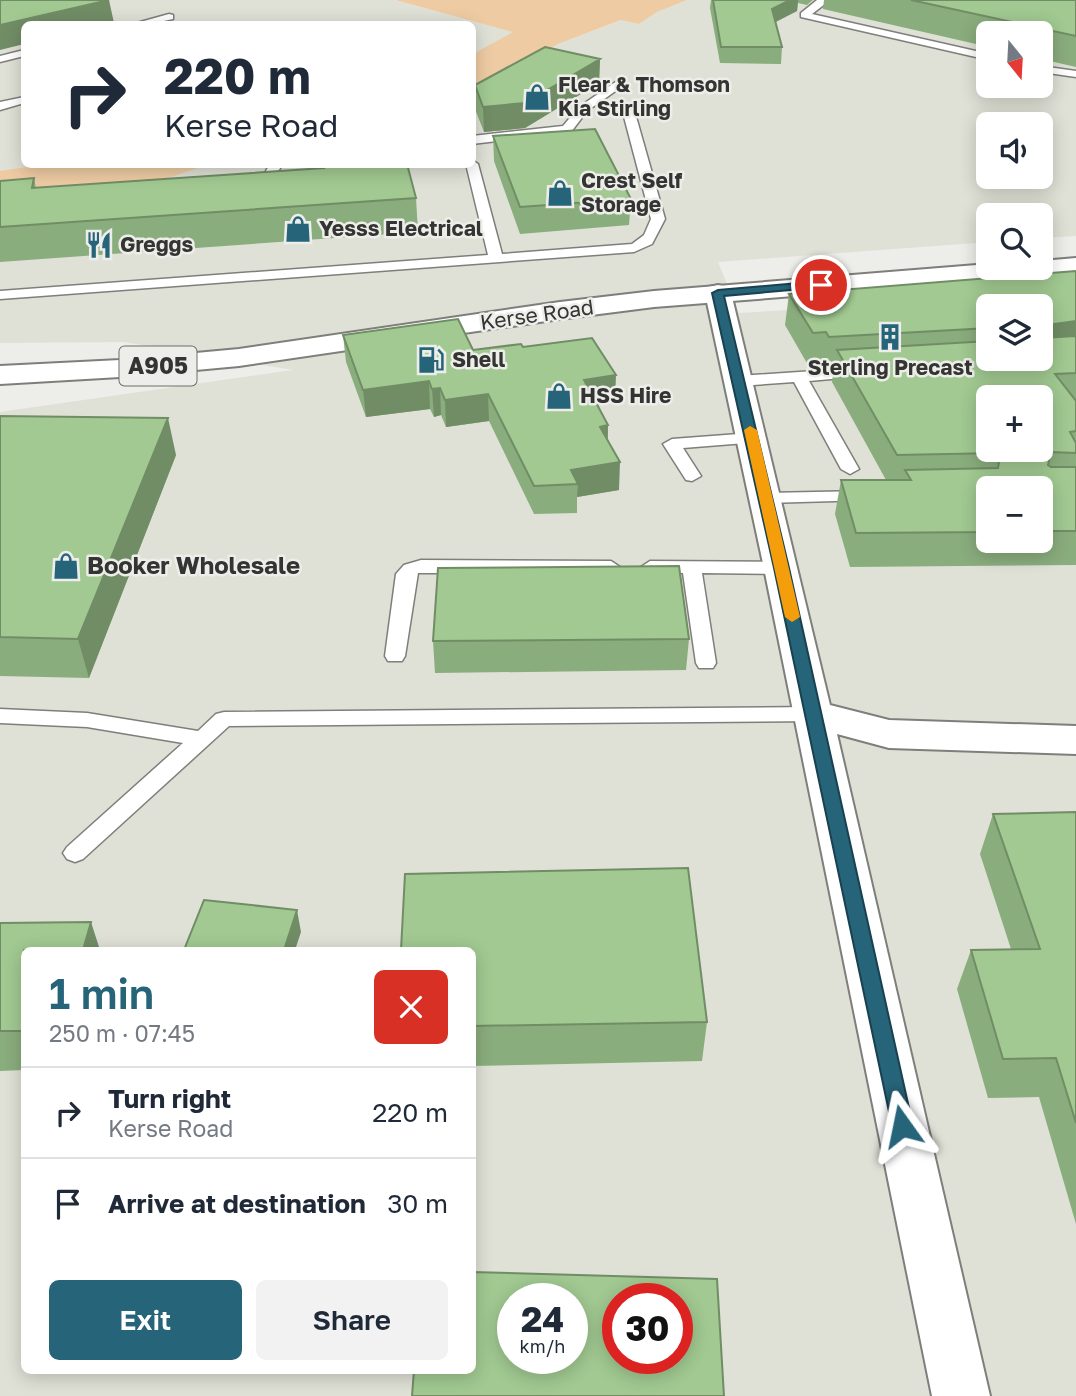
<!DOCTYPE html>
<html lang="en">
<head>
<meta charset="utf-8">
<style>
  body { margin:0; font-family:"Golos Text",sans-serif; background:#f2f2f3; color:#1f2937; height:100vh; display:flex; flex-direction:column; font-size:26px; white-space:nowrap }
  * { box-sizing:border-box; margin:0 }
  p { font-size:23px; color:#747a83 }
  .icon { flex:none; width:38px; height:38px; fill:none; stroke:currentColor; stroke-width:2; stroke-linecap:round; stroke-linejoin:round }
  .map { position:relative; flex:1; overflow:hidden }
  .side { position:absolute; left:21px; top:947px; width:455px; height:427px; display:flex; flex-direction:column; background:#fff; border-radius:10px; box-shadow:0 4px 18px #0003 }
  .side>* { flex:none }
  .banner { position:absolute; left:21px; top:21px; width:455px; height:147px; border-radius:10px; box-shadow:0 4px 18px #0003; background:#fff; color:#1f2937; overflow:hidden }
  .needle { width:46px; rotate:162deg }
  .tools { position:absolute; left:976px; top:21px; display:grid; gap:14px }
  .tools a { display:grid; place-items:center; width:77px; height:77px; border-radius:10px; background:#fff; box-shadow:0 4px 18px #0003; font-size:35px }
  .speed { position:absolute; left:497px; top:1283px; display:flex; gap:14px; font-size:35px; font-weight:700; text-align:center }
  .speed>* { display:grid; place-content:center; width:91px; height:91px; border-radius:50%; background:#fff; box-shadow:0 4px 18px #0003; line-height:1 }
  .speed small { font-size:18px; font-weight:400 }
  .speed .limit { border:10px solid #d22; background:#fff; color:#111 }
  .pin { position:absolute; display:grid; place-items:center; width:60px; height:60px; color:#fff; margin:-30px; border:4px solid #fff; border-radius:50%; box-shadow:0 2px 7px #0007 }
  .me { position:absolute; width:77px; margin:-38px; rotate:348deg; stroke-linejoin:round; filter:drop-shadow(0 0 5px #0008) }
  .turn { display:flex; align-items:center; gap:24px; height:147px; padding:0 28px; font-size:32px }
  .turn .icon { width:91px; height:91px; stroke-width:2.5 }
  .turn b { display:block; font-size:49px; line-height:60px }
  .round { display:grid; place-items:center; flex:none; width:74px; height:74px; border-radius:10px; background:#f2f2f3 }
  .headline { display:flex; align-items:center; justify-content:space-between; height:119px; padding:0 28px }
  h1 { font-size:42px; font-weight:600; line-height:52px; color:#26647a }
  .cta { display:flex; gap:14px; margin-top:auto; padding:14px 28px }
  .cta a { flex:1; height:80px; border-radius:10px; background:#26647a; color:#fff; font-size:28px; font-weight:600; line-height:80px; text-align:center }
  .cta a+a { background:#f2f2f3; color:#1f2937 }
  ul { padding:0; list-style:none }
  li { display:flex; align-items:center; gap:21px; height:91px; padding:0 28px; border-top:2px solid #e0e1e3 }
  li div { flex:1 }
  li b { display:block; font-size:26px }
  li em { font-style:normal }
  .map>svg:first-child { display:block }
  .built { fill:#dfe1d6; fill-rule:evenodd }
  .green { fill:#eecba3 }
  .lines { fill:none; stroke-linecap:round; stroke-linejoin:round }
  .service-casing { stroke:#7e7e7b; stroke-width:3 }
  .minor-casing { stroke:#7e7e7b; stroke-width:4 }
  .primary-casing { stroke:#7e7e7b; stroke-width:4 }
  .service { fill:#fff; fill-rule:evenodd }
  .minor { fill:#fff; fill-rule:evenodd }
  .primary { fill:#fff; fill-rule:evenodd }
  .wall { fill:#8aad7d; fill-rule:evenodd }
  .shaded-wall { fill:#718d66 }
  .building { fill:#a1c991; stroke:#718d66; stroke-width:2; fill-rule:evenodd }
  .route { fill:#26647a; stroke:#19414f; stroke-width:2 }
  .slow { fill:#f59e0b }
  .labels { text-anchor:middle; stroke-width:5; stroke-linejoin:round; paint-order:stroke }
  .far-poi-label { font-size:21px; font-weight:bold; fill:#343433; stroke:#edede9; text-anchor:start }
  .far-street-label { font-size:21px; fill:#343433; stroke:#edede9 }
  .shield { fill:#edede9; stroke:#6c6c6a; stroke-width:2 }
  .shield-label { font-size:23px; font-weight:bold; fill:#343433 }
  .poi-label { font-size:24px; font-weight:bold; fill:#343433; stroke:#edede9; text-anchor:start }
</style>
</head>
<body>
<div class="map">
<svg width="1076" height="1396" viewBox="0 0 1076 1396">
  <rect width="100%" height="100%" fill="#edede9"/>
  <path class="built" d="M0 0H394L558 44 622 20 639 24 657 12 687 0H1076V236L1041 238V215H989V242L718 262 739 313 1076 292V1396H0V412L293 370 124 342 0 343ZM24 24H472V164H24ZM989 33H1041V86H989ZM989 124H1041V177H989ZM989 306H1041V359H989ZM989 397H1041V450H989ZM989 488H1041V541H989ZM24 950H472V1370H24ZM513 1298H572V1358H513ZM618 1298H677V1358H618Z"/>
  <path class="green" d="M395 0H687L657 12 639 24 621 20 558 44 473 89V54L513 32Z
    M47 164 207 165 165 179 0 206V171Z"/>
  <g class="lines">
    <defs>
      <path id="service" d="M817 0H830L812 14 989 54V60L801 17V13Z
        M169 14 173 15V19L150 24H133Z
        M24 50V56L0 62V56Z
        M1041 66 1076 71V77L1041 72Z
        M617 81 627 83 587 111 571 132 472 144V136L563 126 579 107Z
        M24 97V103L0 110V102Z
        M629 109 635 113 665 219 652 244 634 252 0 299V291L488 255 466 164H472V160L478 164 502 254 632 244 644 235 651 219 623 113Z
        M270 164H283L276 174 272 175 266 171Z
        M859 368 865 370 867 373 865 376 809 381 859 469 850 474 841 469 794 382 739 386 731 381 739 376Z
        M752 433 760 438 758 442 683 448 701 476 692 481 686 480 663 444 672 439Z
        M864 491 870 492 873 496 870 500 766 503 757 498 766 493Z
        M421 560 611 561 620 567 611 573H418L405 656 402 661H388L385 656 396 574 404 565Z
        M650 561 781 562 790 568 781 574 702 573 716 663 713 668H699L696 663 683 573 643 571 641 567Z
        M814 707 822 709 825 714 822 719 814 721 229 726 83 859 75 862 67 859 63 853 67 847 183 743 87 727 0 723V709L87 713 198 731 216 714 224 712Z"/>
      <path id="minor" d="M718 285 727 287 731 293 830 705 889 720 1076 726V754L889 748 837 734 990 1396H932L764 568 705 293 709 287Z"/>
      <path id="primary" d="M1076 258V274L654 307 560 319 239 366 120 377 0 384V366L120 360 239 349 560 302 654 291 989 264V268H1041V261Z"/>
    </defs>
    <use href="#service" class="service-casing"/>
    <use href="#minor" class="minor-casing"/>
    <use href="#primary" class="primary-casing"/>
    <use href="#service" class="service"/>
    <use href="#minor" class="minor"/>
    <use href="#primary" class="primary"/>
  </g>
  <path class="wall" d="M711 0H813L807 5 798 3 797 11 776 22 782 47 781 64 720 63 710 8Z
    M824 0H1076V67L1041 59V33H989V47L823 9Z
    M600 59 599 83 525 128 484 132 475 109V85Z
    M493 136 631 199 629 225 520 234 494 161Z
    M322 164H407L416 198 418 232 0 262V181L34 178 36 188 323 168Z
    M1076 271V565L850 567 835 514 841 480H886L832 382 834 368 824 369 822 364 808 365 785 325 789 294ZM989 306H1041V359H989ZM989 488H1041V541H989Z
    M343 335 473 350 523 347 615 402 597 405 608 425V440L619 490 577 497V513L534 514 489 421 446 427 441 415 434 417 430 409 366 417 346 362Z
    M0 416 176 455 89 678 0 676Z
    M689 639 686 670 435 673 433 641Z
    M1076 812V1224L1039 1097 988 1098 957 989 971 950 1011 949 980 854 993 814Z
    M0 923 24 950V1070L0 1071Z
    M472 950 707 1022 702 1061 472 1066Z"/>
  <path class="shaded-wall" d="M109 0 114 23 105 24H24V44L0 50V25Z
    M790 0H798L797 11 771 24 772 9Z
    M600 59 599 83 525 128 484 132 483 107Z
    M1076 321V351L1041 346 1047 325Z
    M616 375 615 402 583 407 584 380Z
    M429 381 430 409 366 417 363 390Z
    M440 388 441 415 434 417 432 389Z
    M488 394 489 421 446 427 445 400Z
    M168 418 176 455 89 678 78 639Z
    M608 425 607 453 600 427Z
    M620 462 619 490 577 497 578 484 571 470Z
    M297 910 301 932 295 950H284Z
    M91 922 100 950H83Z"/>
  <path class="building" d="M0 0H109L0 25Z
    M713 0H790L772 9 782 47H721Z
    M911 0H1076V36Z
    M545 47 600 59 525 103 483 107 475 85Z
    M595 129 631 199 520 207 493 136Z
    M323 164H407L416 198 0 227V181L34 178 32 188 324 168Z
    M1076 271V321L1047 325H1041V306H989V328L829 337 826 332 813 333 789 294Z
    M458 319 473 350 521 344 523 347 592 338 616 375 584 380 608 425 600 427 620 462 571 470 578 484 534 486 488 394 445 400 440 388 432 389 429 381 363 390 343 335Z
    M1076 336V373L1055 374 1076 401V431L1070 432 1076 443V453L1051 452 1048 465 1051 467H1076V531H1041V488H989V532L856 533 841 480H911L905 470 998 468 1000 456 998 453 897 455 837 350 989 341V359H1041V338ZM989 397H1041V450H989Z
    M0 416 168 418 78 639 0 637Z
    M679 566 689 639 433 641 438 568Z
    M1076 812V1123L1056 1058 1003 1059 971 950 1040 949 993 814Z
    M688 868 707 1022 472 1026V950H401L405 874Z
    M204 900 297 910 284 950H184Z
    M91 922 83 950H24V1031H0V923Z
    M472 1272 717 1279 724 1396H412L414 1370H472ZM513 1298H572V1358H513ZM618 1298H677V1358H618Z"/>
  <path class="route" d="M821 281 827 285 825 287 724 296 789 568 913 1126 910 1133 902 1136 895 1133 892 1126 774 568 712 293 718 290Z"/>
  <path class="slow" d="M750 426 757 430 800 617 792 622 785 617 744 430Z"/>
  <defs>
    <symbol id="shop-bare" viewBox="-9 -9 18 18"><path d="M-5-2.5h2.3a2.7 3.5 0 0 1 5.4 0H5L5.5 6h-11ZM-1.5-2.5h3a1.5 2.3 0 0 0-3 0Z" fill="#26647a" stroke="#edede9" stroke-width="2.5" paint-order="stroke"/></symbol>
    <symbol id="restaurant-bare" viewBox="-9 -9 18 18"><path d="M-5-6h1v4h1v-4h1v4h1v-4h1v5L-1.5 .5V6h-2V.5L-5-1ZM5-6V6H3V1.5H1.5Q1.5-4 5-6Z" fill="#26647a" stroke="#edede9" stroke-width="2.5" paint-order="stroke"/></symbol>
    <symbol id="building-bare" viewBox="-9 -9 18 18"><path d="M-4-6H4V6H1V3H-1V6H-4ZM-2.5-4.3h1.7v1.8h-1.7ZM.8-4.3h1.7v1.8H.8ZM-2.5-1h1.7V.8h-1.7ZM.8-1h1.7V.8H.8Z" fill="#26647a" stroke="#edede9" stroke-width="2.5" paint-order="stroke"/></symbol>
    <symbol id="fuel-bare" viewBox="-9 -9 18 18"><path d="M-5.5-6h7V0h2V4h1.3V-2.5L3-4.5l.8-.8L6-3V5H2.5V1h-1V6h-7ZM-4.2-4.7v3.2H.2V-4.7Z" fill="#26647a" stroke="#edede9" stroke-width="2.5" paint-order="stroke"/></symbol>
  </defs>
  <g fill-rule="evenodd">
    <use href="#shop-bare" x="518" y="78" width="38" height="38"/>
    <use href="#shop-bare" x="541" y="174" width="38" height="38"/>
    <use href="#shop-bare" x="279" y="210" width="38" height="38"/>
    <use href="#restaurant-bare" x="80" y="226" width="38" height="38"/>
    <use href="#building-bare" x="871" y="318" width="38" height="38"/>
    <use href="#fuel-bare" x="412" y="341" width="38" height="38"/>
    <use href="#shop-bare" x="540" y="377" width="38" height="38"/>
    <use href="#shop-bare" x="47" y="547" width="38" height="38"/>
  </g>
  <g class="labels">
    <g class="far-poi-label">
      <text x="558" y="92">Flear &amp; Thomson<tspan x="558" dy="24">Kia Stirling</tspan></text>
      <text x="581" y="188">Crest Self<tspan x="581" dy="24">Storage</tspan></text>
      <text x="319" y="236">Yesss Electrical</text>
      <text x="120" y="252">Greggs</text>
      <text x="452" y="367">Shell</text>
      <text x="890" y="375" text-anchor="middle">Sterling Precast</text>
      <text x="580" y="403">HSS Hire</text>
    </g>
    <g class="far-street-label">
      <text transform="translate(537 315) rotate(-8)" y="7">Kerse Road</text>
    </g>
    <rect class="shield" x="119.5" y="346.5" width="77" height="39" rx="5"/>
    <g class="shield-label">
      <text x="158" y="374">A905</text>
    </g>
    <g class="poi-label">
      <text x="87" y="574">Booker Wholesale</text>
    </g>
  </g>
</svg>
<div class="tools">
<a><svg class="needle" viewBox="-14 -14 28 28"><path d="M0-13l5 13h-10z" fill="#e53935"/><path d="M0 13l5-13h-10z" fill="#747a83"/></svg></a>
<a><svg class="icon" aria-label="sound" viewBox="0 0 24 24"><path d="M4 9h4l5-4v14l-5-4H4zM17 9q2 3 0 6"/></svg></a>
<a><svg class="icon" aria-label="search" viewBox="0 0 24 24"><circle cx="10" cy="10" r="6"/><path d="M15 15l6 6"/></svg></a>
<a><svg class="icon" aria-label="layers" viewBox="0 0 24 24"><path d="M12 4l9 5-9 5-9-5zM3 14l9 5 9-5"/></svg></a>
<a>+</a>
<a>−</a>
</div>
<div class="speed"><div>24<small>km/h</small></div><div class="limit">30</div></div>
<div class="pin" style="left:821px;top:285px;background:#d93025"><svg class="icon" aria-label="arrive" viewBox="0 0 24 24"><path d="M6 21V4h12l-3 4 3 4H6"/></svg></div>
<svg class="me" style="left:902px;top:1126px" viewBox="-20 -20 40 40"><path d="M0-17L14 15 0 8-14 15z" fill="#26647a" stroke="#fff" stroke-width="4"/></svg>
<div class="banner">
<div class="turn"><svg class="icon" aria-label="right" viewBox="0 0 24 24"><path d="M7 20v-9h11M14 6l5 5-5 5"/></svg><div><b>220 m</b>Kerse Road</div></div>
</div>
<section class="side">
<div class="headline"><div><h1>1 min</h1><p>250 m · 07:45</p></div><a class="round" style="background:#d93025;color:#fff"><svg class="icon" aria-label="close" viewBox="0 0 24 24"><path d="M6 6l12 12M18 6L6 18"/></svg></a></div>
<ul>
<li><svg class="icon" aria-label="right" viewBox="0 0 24 24"><path d="M7 20v-9h11M14 6l5 5-5 5"/></svg><div><b>Turn right</b><p>Kerse Road</p></div><em>220 m</em></li>
<li><svg class="icon" aria-label="arrive" viewBox="0 0 24 24"><path d="M6 21V4h12l-3 4 3 4H6"/></svg><div><b>Arrive at destination</b></div><em>30 m</em></li>
</ul>
<div class="cta"><a>Exit</a><a>Share</a></div>
</section>
</div>
</body>
</html>
